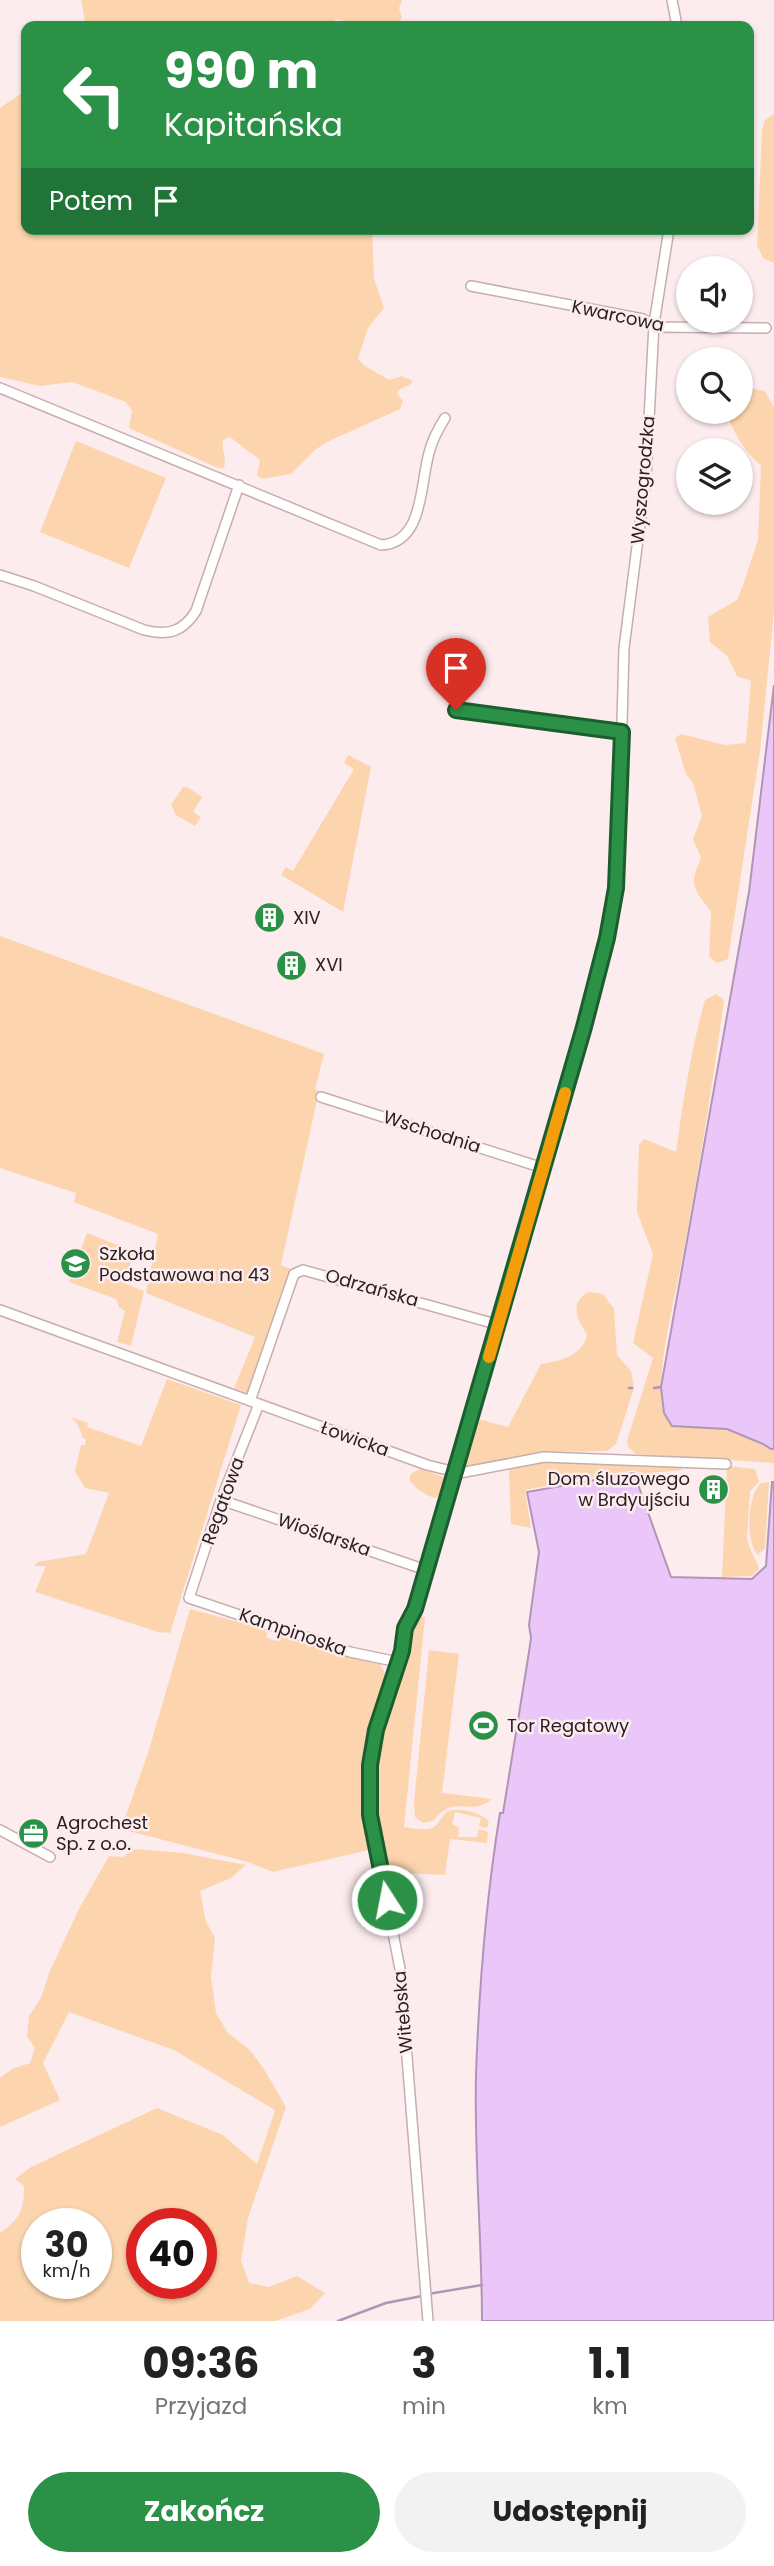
<!DOCTYPE html>
<html lang="pl">
<head>
<meta charset="utf-8">
<style>
  body { margin:0; font-family:Poppins,sans-serif; background:#f2f2f2; color:#222; height:100vh; display:flex; flex-direction:column; font-size:26px; white-space:nowrap }
  * { box-sizing:border-box; margin:0 }
  p { font-size:23px; color:#767676 }
  .icon { flex:none; width:38px; height:38px; fill:none; stroke:currentColor; stroke-width:2; stroke-linecap:round; stroke-linejoin:round }
  .map { position:relative; height:2321px; overflow:hidden }
  .panel { display:flex; flex-direction:column; background:#fff; flex:1 }
  .panel>* { flex:none }
  .guide { position:absolute; left:21px; top:21px; width:733px; height:214px; border-radius:14px; box-shadow:0 2px 5px #0004; background:#2a9147; color:#fff; overflow:hidden }
  .buttons { position:absolute; left:676px; top:256px; display:grid; gap:14px }
  .buttons a { display:grid; place-items:center; width:77px; height:77px; border-radius:50%; background:#fff; box-shadow:0 2px 5px #0004; font-size:35px }
  .speed { position:absolute; left:21px; top:2208px; display:flex; gap:14px; font-size:35px; font-weight:700; text-align:center }
  .speed>* { display:grid; place-content:center; width:91px; height:91px; border-radius:50%; background:#fff; box-shadow:0 2px 5px #0004; line-height:1 }
  .speed small { font-size:18px; font-weight:400 }
  .speed .limit { border:10px solid #d22; background:#fff; color:#111 }
  .pin { position:absolute; display:grid; place-items:center; width:60px; height:60px; color:#fff; margin:-72px -30px; border-radius:50% 50% 50% 0; rotate:-45deg; box-shadow:0 0 7px #0007 }
  .pin .icon { rotate:45deg }
  .me { position:absolute; width:77px; margin:-38px; rotate:349deg; stroke-linejoin:round; filter:drop-shadow(0 0 5px #0008) }
  .turn { display:flex; align-items:center; gap:24px; height:147px; padding:0 28px; font-size:32px }
  .turn .icon { width:91px; height:91px; stroke-width:2.5 }
  .turn b { display:block; font-size:49px; line-height:60px }
  .then { display:flex; align-items:center; height:66px; padding:0 28px; background:#0003; gap:14px; font-size:26px }
  .eta { display:flex; justify-content:space-evenly; align-items:center; height:119px; text-align:center }
  .eta b { font-size:42px; font-weight:700; line-height:49px }
  .action { display:flex; gap:14px; margin-top:auto; padding:14px 28px }
  .action a { flex:1; height:80px; border-radius:42px; background:#2a9147; color:#fff; font-size:28px; font-weight:700; line-height:80px; text-align:center }
  .action a+a { background:#f2f2f2; color:#222 }
  .map>svg:first-child { display:block }
  .green { fill:#fcd5ae; fill-rule:evenodd }
  .water { fill:#eac7f8; stroke:#b095b8; stroke-width:2 }
  .lines { fill:none; stroke-linecap:round; stroke-linejoin:round }
  .stream { stroke:#b095b8; stroke-width:2.5 }
  .minor-casing { stroke:#c7adaf; stroke-width:12 }
  .minor { stroke:#fff; stroke-width:9 }
  .route-casing { stroke:#1b5e2e; stroke-width:18 }
  .route { stroke:#2a9147; stroke-width:12 }
  .slow { stroke:#f59e0b; stroke-width:12 }
  .labels { text-anchor:middle; stroke-width:5; stroke-linejoin:round; paint-order:stroke }
  .street-label { font-size:18px; fill:#2a2021; stroke:#fdecee }
  .poi-label { font-size:18px; fill:#2a2021; stroke:#fdecee; text-anchor:start }
</style>
</head>
<body>
<div class="map">
<svg width="774" height="2321" viewBox="0 0 774 2321">
  <rect width="100%" height="100%" fill="#fdecee"/>
  <path class="green" d="M81 0H402L399 8 402 17 399 22 391 25 378 21 371 26H354L352 22 336 19 330 26H86Z
    M26 90V229H372L374 279 384 308 368 328 358 359 365 366 389 380 402 376 413 381 411 384 399 390 397 393 403 401 400 409 327 442 315 450 291 474 263 479 257 476 260 460 230 437 223 440C221 450 227 457 224 468H218L129 428 132 411 126 402 72 382 40 386 0 377V108Z
    M774 114V263L763 258 757 245 762 130 765 120Z
    M747 388 765 391 774 408V611L760 751 728 959 717 963 709 956 711 911C693 889 689 885 701 858L693 839 702 816 693 783 686 774 675 738 681 734 725 745 746 743 751 681 737 676 727 656 710 642 708 617 737 600 743 585 758 540 761 465C746 454 731 429 726 411H740V389Z
    M76 441 166 478 129 568 40 532Z
    M348 755 371 767 343 912 281 875 286 867 293 871 354 769 344 763Z
    M183 787 189 788 202 797 193 812 201 817 195 826 176 815 171 805Z
    M0 936 324 1054 315 1089 319 1091 281 1265 293 1270 288 1275 248 1393 234 1388 255 1337 146 1293 158 1234 74 1202 76 1193 0 1168Z
    M716 994 724 1000C713 1082 700 1163 685 1244 677 1290 663 1339 661 1386 660 1402 664 1414 672 1426L727 1429 774 1449V1463L636 1454 628 1447 627 1441 653 1358 633 1343 653 1254 637 1212 639 1145 644 1139 676 1152C683 1101 691 1050 705 1000Z
    M87 1233 135 1252 123 1283 144 1291 131 1346 117 1342 125 1311 119 1307 116 1299 69 1282Z
    M588 1292 603 1294 614 1309 617 1355 631 1371 634 1388 616 1444 607 1451 542 1452 490 1466 463 1467 478 1419 508 1427 541 1364C559 1361 584 1356 587 1334 577 1320 569 1303 588 1292Z
    M167 1379 241 1405 170 1633 158 1632 35 1592 46 1566H34L37 1562 86 1554 109 1493 85 1488 75 1471 81 1445H85L86 1440 83 1438 78 1425 71 1417 88 1423 87 1427 141 1446Z
    M548 1459 682 1465V1470L642 1474 634 1470 525 1490 531 1528 511 1524 509 1470Z
    M727 1466 755 1469 759 1482 750 1491 747 1535C747 1548 756 1557 759 1569L752 1576 722 1577Z
    M421 1469 444 1477 447 1485 445 1494 434 1498C422 1493 394 1477 421 1469Z
    M769 1482 765 1548 758 1555C745 1542 747 1496 761 1483Z
    M190 1609 268 1630 266 1637 275 1641 279 1633 348 1656 380 1664 386 1675C368 1736 354 1786 369 1850L273 1872 248 1862 121 1829 148 1753Z
    M417 1616 425 1617 404 1827C412 1828 424 1831 432 1828 439 1825 441 1816 447 1812 458 1806 481 1813 489 1821L487 1828 479 1826 481 1818 455 1812 452 1824 459 1828 458 1837H477L479 1829 488 1832 487 1843 450 1839 445 1875 405 1873 402 1895 392 1897 389 1894C383 1863 374 1830 373 1798 371 1736 397 1674 417 1616Z
    M429 1650 459 1654 442 1793 492 1799C469 1818 455 1792 433 1821L423 1823 415 1817 414 1803Z
    M135 1849 183 1853 246 1865 231 1878 200 1891 206 1922 215 1938 211 1977 216 2013 228 2033 250 2050 264 2069 286 2107 248 2218 241 2261 249 2283 269 2287 297 2276 325 2293 310 2309 275 2321H0V2233C20 2219 24 2210 24 2186L15 2179 31 2167 157 2108 223 2135 257 2164 275 2110 174 2050 69 2012 43 2063 60 2100 0 2127V2078L12 2069 30 2063 35 2048 27 2036 29 2016 41 1998 49 1973 79 1909 109 1856 122 1857ZM37 2224H96V2284H37ZM142 2224H201V2284H142Z"/>
  <path class="water" d="M774 685V1449H771L763 1444 727 1429 672 1426 664 1413 661 1387 749 892Z
    M634 1473 671 1577 752 1579 766 1566 772 1482H774V2321H482C482 2239 474 2157 476 2075 479 1988 486 1899 500 1813H503L529 1652 531 1638 529 1625 539 1552 527 1492Z"/>
  <g class="lines">
    <path class="stream" d="M629 1388H632
      M654 1388 661 1387
      M428 2294 482 2285
      M338 2321 386 2303 422 2296"/>
    <defs>
      <path id="minor" d="M672 0 677 26
        M471 286 643 319 659 327 766 328
        M0 388 381 545C424 543 420 484 429 453 432 441 438 429 445 418
        M0 575 34 586 144 630C168 636 183 632 196 611L239 485
        M456 710 622 732
        M321 1097 543 1168
        M0 1310 427 1465 460 1473 544 1457 726 1464
        M250 1401 294 1274 303 1270 499 1325
        M259 1404 221 1500 189 1598 350 1652 398 1662
        M221 1500 426 1570
        M0 1830 50 1857
        M428 2321 400 1969 370 1815 369 1798 370 1765 376 1730 402 1651 405 1628 415 1609 584 1027 614 904 618 871 624 648 646 477 654 324 669 229"/>
    </defs>
    <use href="#minor" class="minor-casing"/>
    <use href="#minor" class="minor"/>
  </g>
  <g class="lines">
    <defs>
      <path id="route" d="M387 1900 370 1815V1765L376 1730 402 1651 405 1628 415 1609 584 1027 607 938 616 888 622 732 456 710"/>
    </defs>
    <use href="#route" class="route-casing"/>
    <use href="#route" class="route"/>
    <path class="slow" d="M489 1357 565 1093"/>
  </g>
  <defs>
    <symbol id="building-disc" viewBox="-11 -11 22 22"><circle r="9.5" fill="#2a9147" stroke="#fdecee"/><path d="M-4-6H4V6H1V3H-1V6H-4ZM-2.5-4.3h1.7v1.8h-1.7ZM.8-4.3h1.7v1.8H.8ZM-2.5-1h1.7V.8h-1.7ZM.8-1h1.7V.8H.8Z" fill="#fff"/></symbol>
    <symbol id="school-disc" viewBox="-11 -11 22 22"><circle r="9.5" fill="#2a9147" stroke="#fdecee"/><path d="M0-5L7-2L0 1L-7-2ZM-4 1L0 2.5L4 1V4Q0 6-4 4Z" fill="#fff"/></symbol>
    <symbol id="stadium-disc" viewBox="-11 -11 22 22"><circle r="9.5" fill="#2a9147" stroke="#fdecee"/><path d="M0-5a6.5 5 0 1 0 0 10a6.5 5 0 1 0 0-10ZM-3.5-1.8h7v3.6h-7Z" fill="#fff"/></symbol>
    <symbol id="office-disc" viewBox="-11 -11 22 22"><circle r="9.5" fill="#2a9147" stroke="#fdecee"/><path d="M-6-3h4V-5.5h4V-3h4V5H-6ZM-1-4.5V-3h2v-1.5ZM-6 0V1H6V0Z" fill="#fff"/></symbol>
  </defs>
  <g fill-rule="evenodd">
    <use href="#building-disc" x="252" y="900" width="35" height="35"/>
    <use href="#building-disc" x="274" y="948" width="35" height="35"/>
    <use href="#school-disc" x="58" y="1246" width="35" height="35"/>
    <use href="#building-disc" x="696" y="1472" width="35" height="35"/>
    <use href="#stadium-disc" x="466" y="1708" width="35" height="35"/>
    <use href="#office-disc" x="16" y="1816" width="35" height="35"/>
  </g>
  <g class="labels">
    <g class="street-label">
      <text transform="translate(618 316) rotate(12)" y="6">Kwarcowa</text>
      <text transform="translate(643 480) rotate(-85)" y="6">Wyszogrodzka</text>
      <text transform="translate(432 1132) rotate(18)" y="6">Wschodnia</text>
      <text transform="translate(372 1288) rotate(16)" y="6">Odrzańska</text>
      <text transform="translate(355 1439) rotate(20)" y="6">Łowicka</text>
      <text transform="translate(223 1501) rotate(-70)" y="6">Regatowa</text>
      <text transform="translate(324 1535) rotate(19)" y="6">Wioślarska</text>
      <text transform="translate(293 1632) rotate(19)" y="6">Kampinoska</text>
      <text transform="translate(403 2012) rotate(-95)" y="6">Witebska</text>
    </g>
    <g class="poi-label">
      <text x="293" y="924">XIV</text>
      <text x="315" y="971">XVI</text>
      <text x="99" y="1260">Szkoła<tspan x="99" dy="21">Podstawowa na 43</tspan></text>
      <text x="690" y="1485" text-anchor="end">Dom śluzowego<tspan x="690" dy="21">w Brdyujściu</tspan></text>
      <text x="507" y="1732">Tor Regatowy</text>
      <text x="56" y="1829">Agrochest<tspan x="56" dy="21">Sp. z o.o.</tspan></text>
    </g>
  </g>
</svg>
<div class="buttons">
<a><svg class="icon" aria-label="sound" viewBox="0 0 24 24"><path d="M4 9h4l5-4v14l-5-4H4zM17 9q2 3 0 6"/></svg></a>
<a><svg class="icon" aria-label="search" viewBox="0 0 24 24"><circle cx="10" cy="10" r="6"/><path d="M15 15l6 6"/></svg></a>
<a><svg class="icon" aria-label="layers" viewBox="0 0 24 24"><path d="M12 4l9 5-9 5-9-5zM3 14l9 5 9-5"/></svg></a>
</div>
<div class="speed"><div>30<small>km/h</small></div><div class="limit">40</div></div>
<div class="pin" style="left:456px;top:710px;background:#d93025"><svg class="icon" aria-label="arrive" viewBox="0 0 24 24"><path d="M6 21V4h12l-3 4 3 4H6"/></svg></div>
<svg class="me" style="left:387px;top:1900px" viewBox="-20 -20 40 40"><circle r="17" fill="#2a9147" stroke="#fff" stroke-width="3"/><path d="M0-11L8 9 0 5-8 9z" fill="#fff"/></svg>
<div class="guide">
<div class="turn"><svg class="icon" aria-label="left" viewBox="0 0 24 24"><path d="M17 20v-9H6M10 6l-5 5 5 5"/></svg><div><b>990 m</b>Kapitańska</div></div>
<div class="then">Potem<svg class="icon" aria-label="arrive" viewBox="0 0 24 24"><path d="M6 21V4h12l-3 4 3 4H6"/></svg></div>
</div>
</div>
<section class="panel">
<div class="eta">
<div><b>09:36</b><p>Przyjazd</p></div>
<div><b>3</b><p>min</p></div>
<div><b>1.1</b><p>km</p></div>
</div>
<div class="action"><a>Zakończ</a><a>Udostępnij</a></div>
</section>
</body>
</html>
